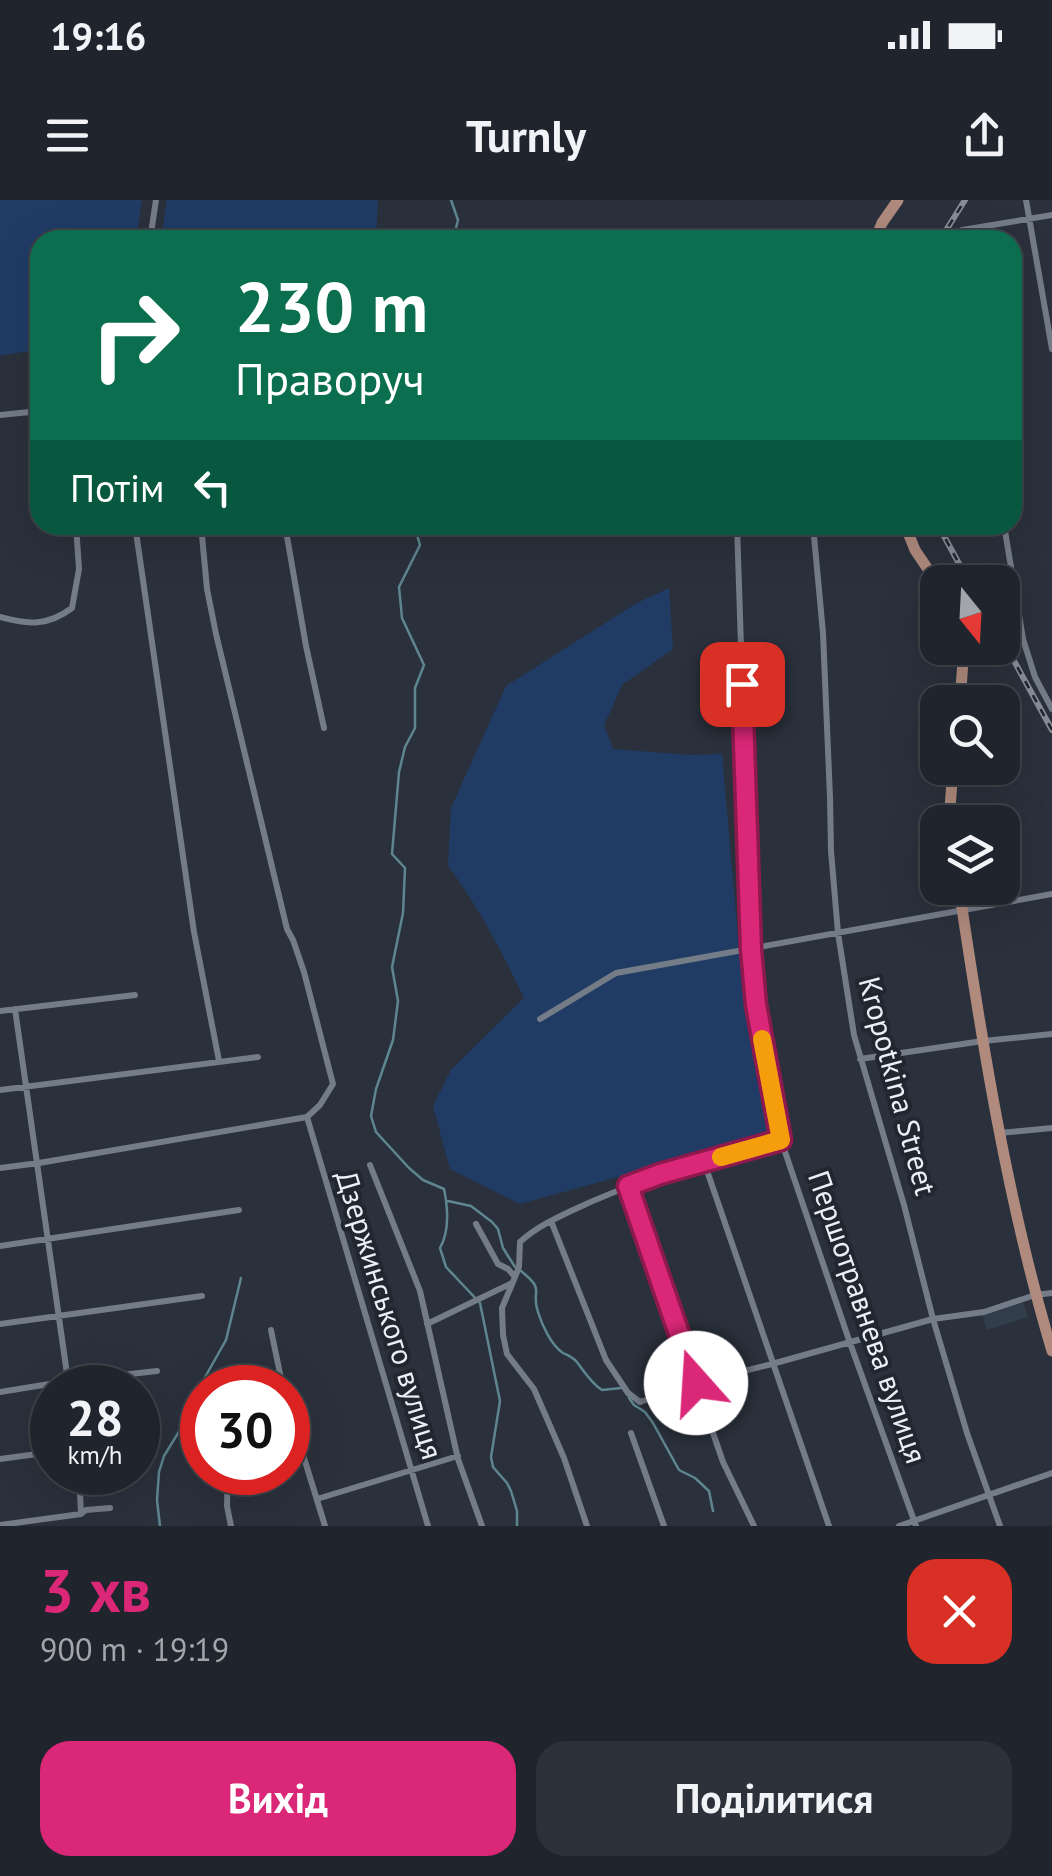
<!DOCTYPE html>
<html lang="uk">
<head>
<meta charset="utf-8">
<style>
  body { margin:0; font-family:"PT Sans",sans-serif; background:#2d3139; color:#f1f3f6; height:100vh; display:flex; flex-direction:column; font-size:38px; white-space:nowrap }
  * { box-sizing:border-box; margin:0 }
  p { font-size:32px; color:#a2a5aa }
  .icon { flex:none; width:55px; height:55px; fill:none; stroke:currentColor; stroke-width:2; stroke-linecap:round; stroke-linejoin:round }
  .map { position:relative; height:1326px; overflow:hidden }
  .details { display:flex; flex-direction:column; background:#20252d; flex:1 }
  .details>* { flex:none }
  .guide { position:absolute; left:30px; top:30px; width:992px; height:305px; border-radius:30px; box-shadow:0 10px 40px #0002,0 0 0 2px #3d4249; background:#0b6e4f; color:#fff; overflow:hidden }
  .needle { width:65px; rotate:162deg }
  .buttons { position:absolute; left:920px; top:365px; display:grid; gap:20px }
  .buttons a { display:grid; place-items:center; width:100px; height:100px; border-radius:20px; background:#20252d; box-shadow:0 10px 40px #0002,0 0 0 2px #3d4249; font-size:50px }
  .speed { position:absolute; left:30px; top:1165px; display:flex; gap:20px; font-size:50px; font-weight:700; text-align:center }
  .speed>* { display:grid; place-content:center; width:130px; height:130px; border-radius:50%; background:#20252d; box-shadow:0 10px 40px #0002,0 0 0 2px #3d4249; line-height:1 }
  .speed small { font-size:25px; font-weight:400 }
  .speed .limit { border:15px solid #d22; background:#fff; color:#111 }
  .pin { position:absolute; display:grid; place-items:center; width:85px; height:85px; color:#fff; margin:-42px; border-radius:20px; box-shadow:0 5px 15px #0006 }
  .me { position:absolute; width:110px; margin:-55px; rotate:341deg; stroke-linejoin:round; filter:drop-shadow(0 0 8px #0008) }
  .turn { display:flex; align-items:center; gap:35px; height:210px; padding:0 40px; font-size:45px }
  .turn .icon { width:130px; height:130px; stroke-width:2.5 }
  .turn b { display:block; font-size:70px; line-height:85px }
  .then { display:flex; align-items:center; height:95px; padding:0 40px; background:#0003; gap:20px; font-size:38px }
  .round { display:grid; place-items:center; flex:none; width:105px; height:105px; border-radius:30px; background:#2d3139 }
  .head { display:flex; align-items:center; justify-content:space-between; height:170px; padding:0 40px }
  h1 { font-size:60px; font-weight:700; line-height:75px; color:#db2777 }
  .primary-button { display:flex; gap:20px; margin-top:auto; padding:20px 40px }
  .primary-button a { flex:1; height:115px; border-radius:30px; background:#db2777; color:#fff; font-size:40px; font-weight:700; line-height:115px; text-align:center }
  .primary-button a+a { background:#2d3139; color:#f1f3f6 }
  .status { display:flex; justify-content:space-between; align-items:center; height:70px; padding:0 50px; background:#20252d; direction:ltr }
  .status svg { height:28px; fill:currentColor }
  header { display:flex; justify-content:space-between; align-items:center; height:130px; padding:0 40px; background:#20252d; font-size:45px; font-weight:700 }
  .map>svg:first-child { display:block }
  .built { fill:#323d4c }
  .green { fill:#203c65 }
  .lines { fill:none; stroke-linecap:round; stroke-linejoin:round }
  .stream { stroke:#5e8691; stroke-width:2.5 }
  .street { stroke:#747c88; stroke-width:6 }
  .primary { stroke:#af8a7d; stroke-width:11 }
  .rail-casing { stroke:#878d97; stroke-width:6 }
  .rail { stroke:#202731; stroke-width:2.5; stroke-dasharray:8; stroke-linecap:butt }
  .route-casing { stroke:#8e194d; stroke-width:25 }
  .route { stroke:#db2777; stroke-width:18 }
  .slow { stroke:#f59e0b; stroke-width:18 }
  .labels { text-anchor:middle; stroke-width:8; stroke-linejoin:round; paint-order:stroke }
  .street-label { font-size:30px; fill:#ebf0f7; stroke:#202731 }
</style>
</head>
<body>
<div class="status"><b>19:16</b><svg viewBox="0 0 49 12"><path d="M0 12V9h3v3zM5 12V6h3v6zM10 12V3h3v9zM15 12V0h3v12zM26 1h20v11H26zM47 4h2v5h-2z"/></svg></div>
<header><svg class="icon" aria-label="menu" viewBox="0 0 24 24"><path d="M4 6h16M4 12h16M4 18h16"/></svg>Turnly<svg class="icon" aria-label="share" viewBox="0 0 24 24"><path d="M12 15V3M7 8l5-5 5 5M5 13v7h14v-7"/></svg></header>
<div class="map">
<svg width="1052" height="1326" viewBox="0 0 1052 1326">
  <rect width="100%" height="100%" fill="#2a313c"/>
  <path class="built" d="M1023 1102 1028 1117 987 1130 982 1115Z"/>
  <path class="green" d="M0 0H142L136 40H40V149L0 156Z
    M167 0H378L376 40H161Z
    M669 388 673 449 622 485 604 525 613 549 689 555 722 554 738 737 774 934 520 1004 450 969 433 906 451 870 524 798C502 752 479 707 448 666L451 608 506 486 635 404Z"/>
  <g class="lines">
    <path class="stream" d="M451 0 458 20 453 40
      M414 325 420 345 399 387 402 418 424 465 415 488V528L405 547 399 572 392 654 405 668 403 713 392 767 398 801 393 840 376 889 371 916 376 932 409 968 423 980 444 989C448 1008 450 1030 440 1048L446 1067 480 1103 500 1201 491 1257 493 1267 507 1283 511 1291 517 1311V1326
      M448 1001 471 1006 492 1022 498 1029 503 1048 515 1067
      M521 1071C547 1092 530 1089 538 1112 542 1125 551 1145 563 1153 567 1155 572 1157 576 1161 585 1172 590 1182 602 1190L621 1188
      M629 1198 634 1205 645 1212 653 1223 679 1270 695 1278 709 1291 713 1311
      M160 1326 157 1300 159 1272 164 1256 183 1225 195 1195 226 1140 241 1078"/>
    <path class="street" d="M1026 0 1052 149
      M150 40 156 0
      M956 40 962 30 1052 15
      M0 215 40 211
      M135 325 194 732 219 861
      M285 325 306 446 324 528
      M737 325 751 749 756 805 781 940 850 1143 916 1326
      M813 325 823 433 830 597 831 651 838 733 854 835 904 1005 933 1119 967 1233 1000 1326
      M1004 325 1023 439 1035 477 1052 509
      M0 417C28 425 48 426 72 408L79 369 76 325
      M15 809 69 1188
      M0 811 135 795
      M540 819 616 773 1052 694
      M860 859 983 841 1052 834
      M0 890 258 857
      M307 917 428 1326
      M1000 933 1052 928
      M704 962 829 1326
      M370 965 420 1091 458 1259 482 1326
      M0 968 39 963 307 917 320 905 333 884 304 772 293 740 287 729 216 434 207 389 201 325
      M628 986 723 1262 754 1326
      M551 1021 606 1160 628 1193 640 1202 695 1183 772 1164 933 1119 984 1112 1035 1095 1052 1093
      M476 1024 498 1064 508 1069 515 1077 502 1108 503 1135 507 1154 534 1189 564 1258 587 1326
      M0 1046 239 1010
      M515 1077 519 1067 520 1042C535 1028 554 1019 573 1010 640 978 710 960 781 940
      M0 1124 202 1096
      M427 1124 512 1083
      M271 1130 283 1188
      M0 1192 68 1181 157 1171
      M288 1206 325 1326
      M631 1233 664 1326
      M138 1247H141
      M0 1259 52 1252
      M79 1272 81 1314
      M228 1272 227 1306 231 1326
      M317 1299 458 1256
      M0 1325 81 1314 86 1310 110 1308
      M899 1326 1052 1273"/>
    <path class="primary" d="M875 40 882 23 898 0
      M905 325 915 350 938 384
      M960 502 964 448
      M949 622 953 568
      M959 688C982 843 1007 1000 1052 1151"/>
    <defs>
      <path id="rail" d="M940 40 965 0
        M938 325 969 382
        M1002 439 1052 530"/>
    </defs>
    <use href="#rail" class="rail-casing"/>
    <use href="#rail" class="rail"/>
  </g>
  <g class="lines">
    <defs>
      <path id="route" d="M696 1183 628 986 660 974 781 940 756 805 751 749 742 484"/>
    </defs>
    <use href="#route" class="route-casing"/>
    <use href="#route" class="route"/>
    <path class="slow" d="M721 957 781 940 762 839"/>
  </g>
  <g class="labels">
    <g class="street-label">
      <text transform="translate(897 886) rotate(75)" y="10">Kropotkina Street</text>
      <text transform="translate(389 1115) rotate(73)" y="10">Дзержинського вулиця</text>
      <text transform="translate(867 1117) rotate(71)" y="10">Першотравнева вулиця</text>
    </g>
  </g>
</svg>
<div class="buttons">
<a><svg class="needle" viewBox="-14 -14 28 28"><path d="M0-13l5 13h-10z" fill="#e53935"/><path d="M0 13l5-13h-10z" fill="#a2a5aa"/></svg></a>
<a><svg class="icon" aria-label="search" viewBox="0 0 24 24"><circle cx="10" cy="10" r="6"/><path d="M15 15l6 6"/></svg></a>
<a><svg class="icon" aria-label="layers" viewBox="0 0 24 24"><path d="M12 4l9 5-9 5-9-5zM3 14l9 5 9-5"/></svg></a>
</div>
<div class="speed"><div>28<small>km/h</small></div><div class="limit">30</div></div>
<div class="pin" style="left:742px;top:484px;background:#d93025"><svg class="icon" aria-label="arrive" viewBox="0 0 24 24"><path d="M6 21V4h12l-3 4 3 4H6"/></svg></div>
<svg class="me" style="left:696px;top:1183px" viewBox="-20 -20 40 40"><circle r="19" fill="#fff"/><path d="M0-13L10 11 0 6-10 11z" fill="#db2777"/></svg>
<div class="guide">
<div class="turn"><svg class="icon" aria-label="right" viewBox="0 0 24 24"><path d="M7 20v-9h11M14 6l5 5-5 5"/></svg><div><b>230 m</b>Праворуч</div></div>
<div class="then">Потім<svg class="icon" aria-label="left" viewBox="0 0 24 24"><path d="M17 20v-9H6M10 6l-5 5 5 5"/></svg></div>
</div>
</div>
<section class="details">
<div class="head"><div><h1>3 хв</h1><p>900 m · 19:19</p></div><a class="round" style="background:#d93025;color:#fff"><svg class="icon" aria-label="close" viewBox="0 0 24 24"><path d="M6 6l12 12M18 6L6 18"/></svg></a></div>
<div class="primary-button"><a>Вихід</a><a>Поділитися</a></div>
</section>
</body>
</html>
